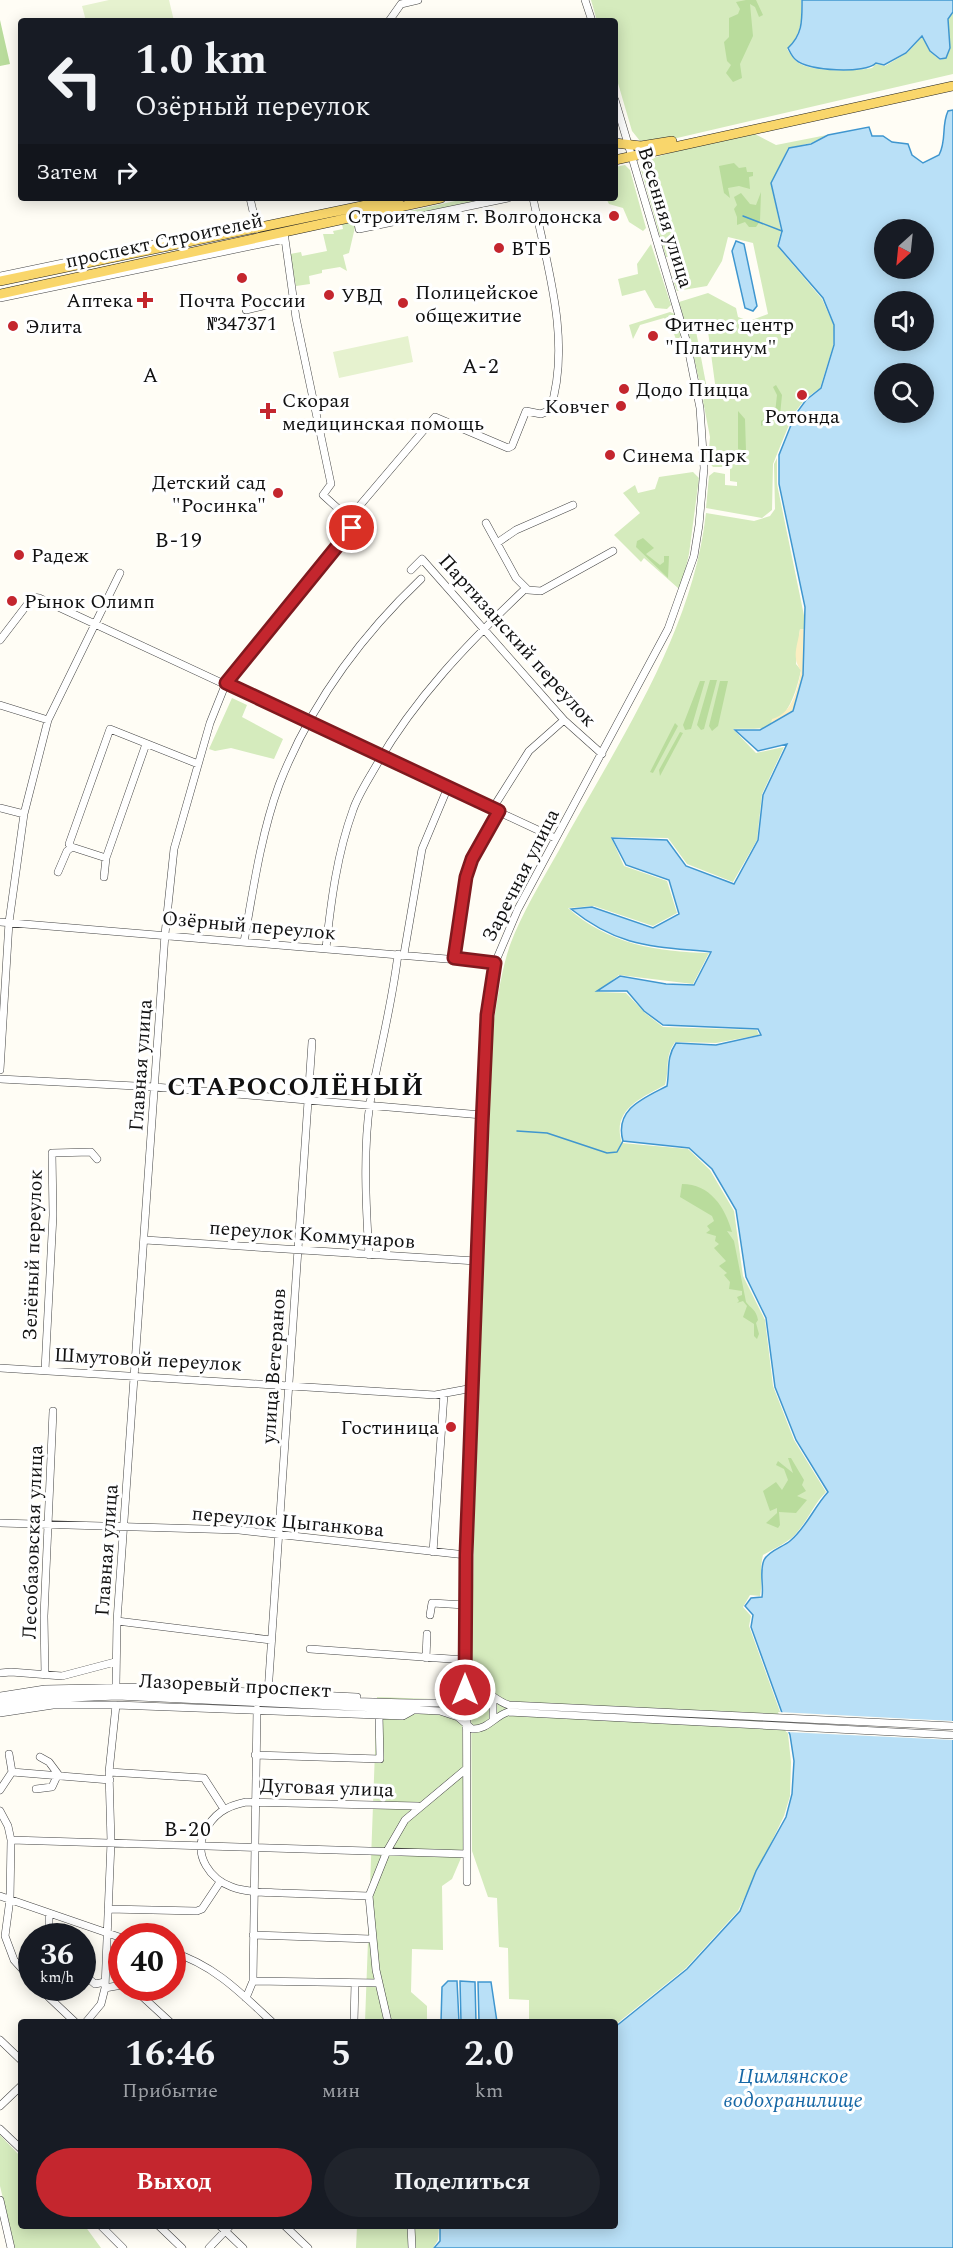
<!DOCTYPE html>
<html lang="ru">
<head>
<meta charset="utf-8">
<style>
  body { margin:0; font-family:Spectral,serif; background:#20242c; color:#f1f3f6; height:100vh; display:flex; flex-direction:column; font-size:22px; white-space:nowrap }
  * { box-sizing:border-box; margin:0 }
  p { font-size:20px; color:#9ea1a6 }
  .icon { flex:none; width:33px; height:33px; fill:none; stroke:currentColor; stroke-width:2; stroke-linecap:round; stroke-linejoin:round }
  .map { position:relative; flex:1; overflow:hidden }
  .panel { position:absolute; left:18px; top:2019px; width:600px; height:210px; display:flex; flex-direction:column; background:#171b24; border-radius:6px; box-shadow:0 3px 15px #0003 }
  .panel>* { flex:none }
  .hud { position:absolute; left:18px; top:18px; width:600px; height:183px; border-radius:6px; box-shadow:0 3px 15px #0003; background:#171b24; color:#f1f3f6; overflow:hidden }
  .needle { width:39px; rotate:207deg }
  .buttons { position:absolute; left:874px; top:219px; display:grid; gap:12px }
  .buttons a { display:grid; place-items:center; width:60px; height:60px; border-radius:50%; background:#171b24; box-shadow:0 3px 15px #0003; font-size:30px }
  .speed { position:absolute; left:18px; top:1923px; display:flex; gap:12px; font-size:30px; font-weight:700; text-align:center }
  .speed>* { display:grid; place-content:center; width:78px; height:78px; border-radius:50%; background:#171b24; box-shadow:0 3px 15px #0003; line-height:1 }
  .speed small { font-size:15px; font-weight:400 }
  .speed .limit { border:9px solid #d22; background:#fff; color:#111 }
  .pin { position:absolute; display:grid; place-items:center; width:51px; height:51px; color:#fff; margin:-26px; border:3px solid #fff; border-radius:50%; box-shadow:0 2px 6px #0007 }
  .me { position:absolute; width:66px; margin:-33px; rotate:0deg; stroke-linejoin:round; filter:drop-shadow(0 0 4px #0008) }
  .turn { display:flex; align-items:center; gap:21px; height:126px; padding:0 18px; font-size:27px }
  .turn .icon { width:78px; height:78px; stroke-width:2.5 }
  .turn b { display:block; font-size:42px; line-height:51px }
  .then { display:flex; align-items:center; height:57px; padding:0 18px; background:#0003; gap:12px; font-size:22px }
  .eta { display:flex; justify-content:space-evenly; align-items:center; height:102px; text-align:center }
  .eta b { font-size:36px; font-weight:700; line-height:42px }
  .action { display:flex; gap:12px; margin-top:auto; padding:12px 18px }
  .action a { flex:1; height:69px; border-radius:36px; background:#c4262e; color:#fff; font-size:24px; font-weight:700; line-height:69px; text-align:center }
  .action a+a { background:#20242c; color:#f1f3f6 }
  .map>svg:first-child { display:block }
  .green { fill:#d5ebbd }
  .forest { fill:#b9dc9c }
  .sand { fill:#fbeec1 }
  .pitch { fill:#e6f2cf }
  .water { fill:#b9e0f7; stroke:#3f96cf; stroke-width:1.5; fill-rule:evenodd }
  .pier { fill:#fffdf5 }
  .lines { fill:none; stroke-linecap:round; stroke-linejoin:round }
  .stream { stroke:#3f96cf; stroke-width:1.5 }
  .minor-casing { stroke:#444; stroke-width:8 }
  .major-casing { stroke:#222; stroke-width:10 }
  .minor { stroke:#fff; stroke-width:7 }
  .major { stroke:#f9d66b; stroke-width:9 }
  .route-casing { stroke:#7f191e; stroke-width:15 }
  .route { stroke:#c4262e; stroke-width:10 }
  .poi-dot { fill:#c4262e; stroke:#fff; stroke-width:2 }
  .labels { text-anchor:middle; stroke-width:6; stroke-linejoin:round; paint-order:stroke }
  .poi-label { font-size:20px; fill:#111; stroke:#fff; text-anchor:start }
  .street-label { font-size:20px; fill:#111; stroke:#fff }
  .neighbourhood-label { font-size:21px; letter-spacing:1.5px; fill:#111; stroke:#fff }
  .water-label { font-size:21px; font-style:italic; fill:#1768a6; stroke:#fff }
  .district-label { font-size:26px; font-weight:bold; letter-spacing:1.5px; fill:#111; stroke:#fff }
</style>
</head>
<body>
<div class="map">
<svg width="953" height="2248" viewBox="0 0 953 2248">
  <rect width="100%" height="100%" fill="#fffdf5"/>
  <path class="green" d="M591 0H801C802 20 802 34 787 49 790 53 792 58 796 61 809 73 855 71 872 68L876 64 885 66 907 53 922 37 930 52 940 60 946 58 950 47 948 18 953 12V74L677 138 640 141 632 131 615 73V21H597Z
    M755 134 776 145 827 135 811 143 788 148 771 184 781 231 777 246 822 299 834 326 833 346 820 388 805 399 793 415 773 464 772 510 762 518 706 508 709 476 714 472 725 474V485L737 486V482L730 481V462L735 459 736 452H727L725 467H713L708 461 710 437 703 401 705 396 716 391 707 324 691 325 685 323 679 302 708 293 736 308 738 317 749 321 768 314 753 243 728 237 722 261 707 286 677 291 672 278 678 273 674 257H666L640 166 643 161 680 150Z
    M625 165 630 170 646 228 643 231 629 222 623 208 609 204 606 198H615V167Z
    M469 198H502L362 226 364 221Z
    M354 222 356 223 349 253 343 255 347 271 340 267 322 270V273L309 276 310 284 296 286 290 254 301 252 302 256 327 251 323 234H334L333 231 343 229 342 224Z
    M651 244 671 305 667 309 655 308 645 290 622 296 618 279 638 274 637 264Z
    M670 312 675 314 681 335 677 342 670 323 664 318 640 325 633 339 629 325Z
    M692 330 696 331 707 389 704 391 701 389 689 335Z
    M777 458V484L807 630 800 629 796 664 801 670C797 690 788 720 767 727 757 730 744 728 733 729L756 753 784 747 762 794 757 840 733 882 687 864 668 838 611 837 624 866 667 881 677 913 653 926 594 906 568 908C608 944 657 952 709 953L693 984 619 975 597 992 626 993 645 1013 663 1027 757 1030 759 1035 716 1043 675 1042C664 1058 670 1067 665 1085 641 1098 611 1110 622 1143L688 1149 710 1170 734 1211 743 1276 765 1320 773 1386 794 1440 826 1492C814 1504 809 1518 798 1531 790 1542 775 1548 763 1555 759 1570 763 1581 760 1596L750 1595 743 1607 751 1616 749 1626 788 1734 791 1762 790 1796 784 1816 738 1911 686 1968 615 2025V2022H529V2000L509 1999 508 1948 499 1947 497 1898 488 1897 472 1851 471 1681 477 1405 493 1025C498 998 501 971 510 945 522 913 541 882 558 852 616 745 692 637 706 513L754 521 770 516 775 509 774 464Z
    M693 472 699 478 689 554 682 584 678 588 644 558 641 562 614 535 640 513 623 493 635 485 638 493 655 489 659 477Z
    M232 698 247 705 242 717 283 739 274 759 231 748 215 751 209 749Z
    M377 1697 462 1700 464 1851 452 1879 442 1886 443 1950 412 1949 411 1992 427 2006V2022H365Z
    M0 2135 21 2157V2226H85L101 2248H15L0 2186Z
    M357 2226H439L438 2240 433 2248H356Z"/>
  <path class="forest" d="M746 0H756L763 15 759 17 755 7 750 4 753 36 740 64 742 78 733 82 726 73 731 65 727 61 724 42 729 37V18L738 14 740 9 736 2Z
    M0 20 10 64 0 66Z
    M734 163 739 168 746 167 747 172H753V176L749 177 750 189 739 186 728 188 730 198 724 193 719 166Z
    M761 192 760 221 756 227H749L745 222 737 225V217L734 209 737 205 734 197 741 193 750 204 756 205Z
    M776 385 782 395 780 415 761 426V421L775 413 777 395 773 387Z
    M738 411 745 419 746 451 738 449Z
    M643 538 654 548 646 554 660 565 664 562V556H669L668 578 636 547 637 541Z
    M710 680H717L704 729 701 730 697 725Z
    M700 681H705L691 729 685 730 683 725Z
    M720 681H728L718 726 712 731 709 726Z
    M675 723 678 726 653 773 650 772Z
    M680 732 683 733 660 776 659 770Z
    M682 1184C710 1184 725 1207 732 1232L727 1231 734 1241 746 1302C751 1309 756 1309 758 1320L756 1323 759 1334 757 1339 754 1336V1324L743 1317 747 1306 743 1301 737 1303 739 1301 737 1297 742 1295V1291L729 1289 730 1282 724 1275 727 1273 719 1266 726 1261 714 1248 719 1244 715 1241 716 1236 706 1233 710 1230 707 1226 714 1221 712 1216 680 1197Z
    M788 1458H791L804 1480 802 1485 806 1491 797 1496 807 1500 796 1513 779 1512 780 1525 778 1528 766 1523 777 1513V1508L770 1511 763 1491 776 1482 782 1490 788 1480 784 1469 776 1465 778 1461 793 1473Z"/>
  <path class="sand" d="M800 629 807 630 803 710 770 726 772 719C793 713 797 690 801 671 791 656 798 645 800 629Z"/>
  <path class="pitch" d="M109 0H169L174 21H86L82 6Z
    M408 336 413 362 339 378 333 352Z"/>
  <path class="water" d="M802 0H953V12L948 19 950 48 946 58 940 59 930 51 922 36 906 53 884 65 876 63C866 74 807 71 796 60 792 57 790 52 788 48 803 34 802 20 802 0Z
    M953 110V2248H434L440 2241V2226H615V2027L687 1969 740 1911 756 1871 786 1817 792 1794 794 1761 790 1735 751 1627 753 1615 745 1606 751 1598 762 1597C764 1585 759 1572 764 1560 768 1551 783 1547 790 1541 806 1528 814 1507 828 1492L796 1440 775 1387 766 1318 746 1277 736 1210 712 1169 689 1148 623 1141C614 1109 644 1098 667 1086 670 1068 666 1058 676 1043L716 1045 761 1035 758 1029 663 1025 644 1011 627 991H597L620 976 666 984 694 985 711 952C652 946 620 948 571 909L592 907 653 928 679 914 669 880 626 865 612 838 667 840 686 866 734 884 758 840 763 795 787 744 758 751 735 730H760L793 711 803 675 805 607 779 484V455L795 415 806 400 821 388 834 345V325L823 298 778 246 782 231 771 183 789 148 811 144 828 135 869 127 872 136H883L892 142 908 144 912 155 923 163 939 155C947 140 941 126 948 111ZM885 230H924V268H885ZM885 302H924V340H885ZM885 374H924V412H885Z
    M736 241 744 244 757 306 753 311 745 308 732 251Z
    M448 1981H457L459 2022H441L442 1987Z
    M460 1981 475 1982 476 2022H461Z
    M478 1982H491L497 2022H479Z"/>
  <path class="pier" d="M778 1712 953 1721V1740L786 1732Z"/>
  <g class="lines">
    <path class="stream" d="M743 216 782 231
      M517 1131 547 1133 607 1153 617 1152 623 1141"/>
    <defs>
      <path id="minor" d="M585 0 592 21
        M389 21 401 4 418 0
        M250 198 257 229
        M357 217 359 229 508 198
        M0 276 202 234 211 235
        M0 298 285 239
        M246 310 293 299
        M350 517 435 417 508 448 512 446 526 411 541 414 550 410C572 343 547 265 533 198
        M486 523 516 578 528 590 541 591 613 551
        M497 543 516 530 573 505
        M411 570 422 559 564 720 602 754
        M0 640 33 597 39 598 555 838
        M0 705 48 720
        M146 744 106 858 72 847 69 844 110 729 198 764
        M0 808 24 814
        M493 808 529 751 564 720
        M58 872 67 851 72 847
        M104 877 106 858
        M0 922 495 963
        M244 942C253 890 261 834 279 785 310 705 359 638 421 579
        M326 948C331 901 337 854 353 810 358 795 368 780 376 766 415 698 468 643 525 589
        M404 954 422 849 448 787
        M454 958 466 877 472 859 499 811
        M0 1070 9 922 24 814 48 720 120 573
        M0 1079 155 1087 482 1115
        M145 1240 476 1261
        M369 1255C366 1208 363 1149 370 1103 379 1053 392 1005 398 954
        M0 1368 435 1395 473 1388
        M45 1370 53 1215 52 1153 91 1152 97 1159
        M0 1523 239 1530 466 1555
        M433 1552 444 1394
        M430 1615 432 1603 465 1605
        M117 1621 271 1640
        M310 1649 465 1660
        M426 1658 427 1634
        M466 1669 481 1688
        M0 1673 11 1672 62 1676 115 1662
        M45 1675 44 1616 53 1411
        M116 1685 117 1621 165 934 174 849 210 723 226 683 355 524 323 495 331 484 296 318 284 232
        M191 1689 357 1697
        M268 1693 312 1042
        M0 1696 45 1689 144 1687
        M0 1701C147 1680 294 1705 442 1703 453 1699 461 1689 471 1687 482 1684 496 1702 509 1705L953 1726
        M0 1706 47 1699 117 1696 440 1711 458 1717 472 1729C487 1730 495 1716 508 1712L953 1735
        M0 1713 53 1705H116L403 1716 412 1711
        M493 1720V1699
        M9 1754 12 1772
        M255 1755 380 1759 379 1715
        M109 1772 204 1778 224 1809
        M36 1789 52 1787 58 1774 49 1762 40 1757
        M0 1790 12 1772 110 1780
        M0 1811 8 1826 11 1840 10 1899 5 1936 14 1960 32 1980
        M11 1840 467 1854
        M467 1882 466 1555 485 1047 495 963 518 909 668 629 694 556 699 525 704 468 700 408 687 343 615 100
        M0 1896 122 1938
        M369 1896C340 1895 311 1894 282 1893 266 1892 248 1893 232 1887 210 1879 194 1856 204 1833 213 1814 226 1806 246 1802L418 1806
        M108 1909 197 1911 202 1909 220 1882
        M49 1913V1936
        M253 1935 371 1939
        M172 1952C214 1965 241 1993 272 2022
        M82 1973 95 1984 105 1982
        M253 1981 379 1983
        M39 1988 75 2022
        M105 1988 122 1985
        M133 1988 170 2022
        M246 1998 253 1981 257 1709
        M86 2022 101 2004 105 1988 111 1842 109 1772 116 1705
        M354 2022 355 1983
        M388 2022 376 1970 369 1896 387 1851 405 1820 466 1769
        M0 2040 21 2060
        M0 2106 21 2086
        M0 2129 21 2149
        M0 2200 11 2248
        M101 2226 123 2248
        M159 2226 182 2248
        M220 2226 243 2248
        M285 2226 308 2248
        M411 2226 412 2248
        M209 2248 230 2226"/>
      <path id="major" d="M615 143 641 146 672 141
        M615 160 953 86
        M0 281 400 198
        M0 294 441 198"/>
    </defs>
    <use href="#minor" class="minor-casing"/>
    <use href="#major" class="major-casing"/>
    <use href="#minor" class="minor"/>
    <use href="#major" class="major"/>
  </g>
  <g class="lines">
    <defs>
      <path id="route" d="M352 528 226 683 499 811 472 859 466 877 454 958 495 963 487 1015 482 1125 466 1555 465 1690"/>
    </defs>
    <use href="#route" class="route-casing"/>
    <use href="#route" class="route"/>
  </g>
  <g class="poi-dot">
    <circle cx="614" cy="216" r="6"/>
    <circle cx="499" cy="248" r="6"/>
    <circle cx="242" cy="278" r="6"/>
    <circle cx="329" cy="295" r="6"/>
    <path d="M142 291h6v6h6v6h-6v6h-6v-6h-6v-6h6z"/>
    <circle cx="403" cy="303" r="6"/>
    <circle cx="13" cy="326" r="6"/>
    <circle cx="653" cy="336" r="6"/>
    <circle cx="624" cy="389" r="6"/>
    <circle cx="802" cy="395" r="6"/>
    <circle cx="621" cy="406" r="6"/>
    <path d="M265 402h6v6h6v6h-6v6h-6v-6h-6v-6h6z"/>
    <circle cx="610" cy="455" r="6"/>
    <circle cx="278" cy="493" r="6"/>
    <circle cx="19" cy="555" r="6"/>
    <circle cx="12" cy="601" r="6"/>
    <circle cx="451" cy="1427" r="6"/>
  </g>
  <g class="labels">
    <g class="poi-label">
      <text x="602" y="223" text-anchor="end">Строителям г. Волгодонска</text>
      <text x="511" y="255">ВТБ</text>
      <text x="415" y="299">Полицейское<tspan x="415" dy="23">общежитие</tspan></text>
      <text x="341" y="302">УВД</text>
      <text x="133" y="307" text-anchor="end">Аптека</text>
      <text x="242" y="307" text-anchor="middle">Почта России<tspan x="242" dy="23">№347371</tspan></text>
      <text x="665" y="331">Фитнес центр<tspan x="665" dy="23">"Платинум"</tspan></text>
      <text x="25" y="333">Элита</text>
      <text x="636" y="396">Додо Пицца</text>
      <text x="282" y="407">Скорая<tspan x="282" dy="23">медицинская помощь</tspan></text>
      <text x="609" y="413" text-anchor="end">Ковчег</text>
      <text x="802" y="423" text-anchor="middle">Ротонда</text>
      <text x="622" y="462">Синема Парк</text>
      <text x="266" y="489" text-anchor="end">Детский сад<tspan x="266" dy="23">"Росинка"</tspan></text>
      <text x="31" y="562">Радеж</text>
      <text x="24" y="608">Рынок Олимп</text>
      <text x="439" y="1434" text-anchor="end">Гостиница</text>
    </g>
    <g class="street-label">
      <text transform="translate(666 217) rotate(73)" y="7">Весенняя улица</text>
      <text transform="translate(164 240) rotate(-12)" y="7">проспект Строителей</text>
      <text transform="translate(518 640) rotate(48)" y="7">Партизанский переулок</text>
      <text transform="translate(520 875) rotate(-63)" y="7">Заречная улица</text>
      <text transform="translate(249 925) rotate(5)" y="7">Озёрный переулок</text>
      <text transform="translate(140 1065) rotate(-86)" y="7">Главная улица</text>
      <text transform="translate(312 1234) rotate(4)" y="7">переулок Коммунаров</text>
      <text transform="translate(32 1255) rotate(-88)" y="7">Зелёный переулок</text>
      <text transform="translate(148 1359) rotate(3)" y="7">Шмутовой переулок</text>
      <text transform="translate(273 1366) rotate(-86)" y="7">улица Ветеранов</text>
      <text transform="translate(288 1521) rotate(5)" y="7">переулок Цыганкова</text>
      <text transform="translate(32 1542) rotate(-88)" y="7">Лесобазовская улица</text>
      <text transform="translate(106 1550) rotate(-86)" y="7">Главная улица</text>
      <text transform="translate(235 1685) rotate(3)" y="7">Лазоревый проспект</text>
      <text transform="translate(327 1787) rotate(2)" y="7">Дуговая улица</text>
    </g>
    <g class="neighbourhood-label">
      <text x="481" y="373">А-2</text>
      <text x="151" y="382">А</text>
      <text x="179" y="547">В-19</text>
      <text x="188" y="1836">В-20</text>
    </g>
    <g class="water-label">
      <text x="793" y="2083">Цимлянское<tspan x="793" dy="24">водохранилище</tspan></text>
    </g>
    <g class="district-label">
      <text x="296" y="1095">СТАРОCОЛЁНЫЙ</text>
    </g>
  </g>
</svg>
<div class="buttons">
<a><svg class="needle" viewBox="-14 -14 28 28"><path d="M0-13l5 13h-10z" fill="#e53935"/><path d="M0 13l5-13h-10z" fill="#9ea1a6"/></svg></a>
<a><svg class="icon" aria-label="sound" viewBox="0 0 24 24"><path d="M4 9h4l5-4v14l-5-4H4zM17 9q2 3 0 6"/></svg></a>
<a><svg class="icon" aria-label="search" viewBox="0 0 24 24"><circle cx="10" cy="10" r="6"/><path d="M15 15l6 6"/></svg></a>
</div>
<div class="speed"><div>36<small>km/h</small></div><div class="limit">40</div></div>
<div class="pin" style="left:352px;top:528px;background:#d93025"><svg class="icon" aria-label="arrive" viewBox="0 0 24 24"><path d="M6 21V4h12l-3 4 3 4H6"/></svg></div>
<svg class="me" style="left:465px;top:1690px" viewBox="-20 -20 40 40"><circle r="17" fill="#c4262e" stroke="#fff" stroke-width="3"/><path d="M0-11L8 9 0 5-8 9z" fill="#fff"/></svg>
<div class="hud">
<div class="turn"><svg class="icon" aria-label="left" viewBox="0 0 24 24"><path d="M17 20v-9H6M10 6l-5 5 5 5"/></svg><div><b>1.0 km</b>Озёрный переулок</div></div>
<div class="then">Затем<svg class="icon" aria-label="right" viewBox="0 0 24 24"><path d="M7 20v-9h11M14 6l5 5-5 5"/></svg></div>
</div>
<section class="panel">
<div class="eta">
<div><b>16:46</b><p>Прибытие</p></div>
<div><b>5</b><p>мин</p></div>
<div><b>2.0</b><p>km</p></div>
</div>
<div class="action"><a>Выход</a><a>Поделиться</a></div>
</section>
</div>
</body>
</html>
